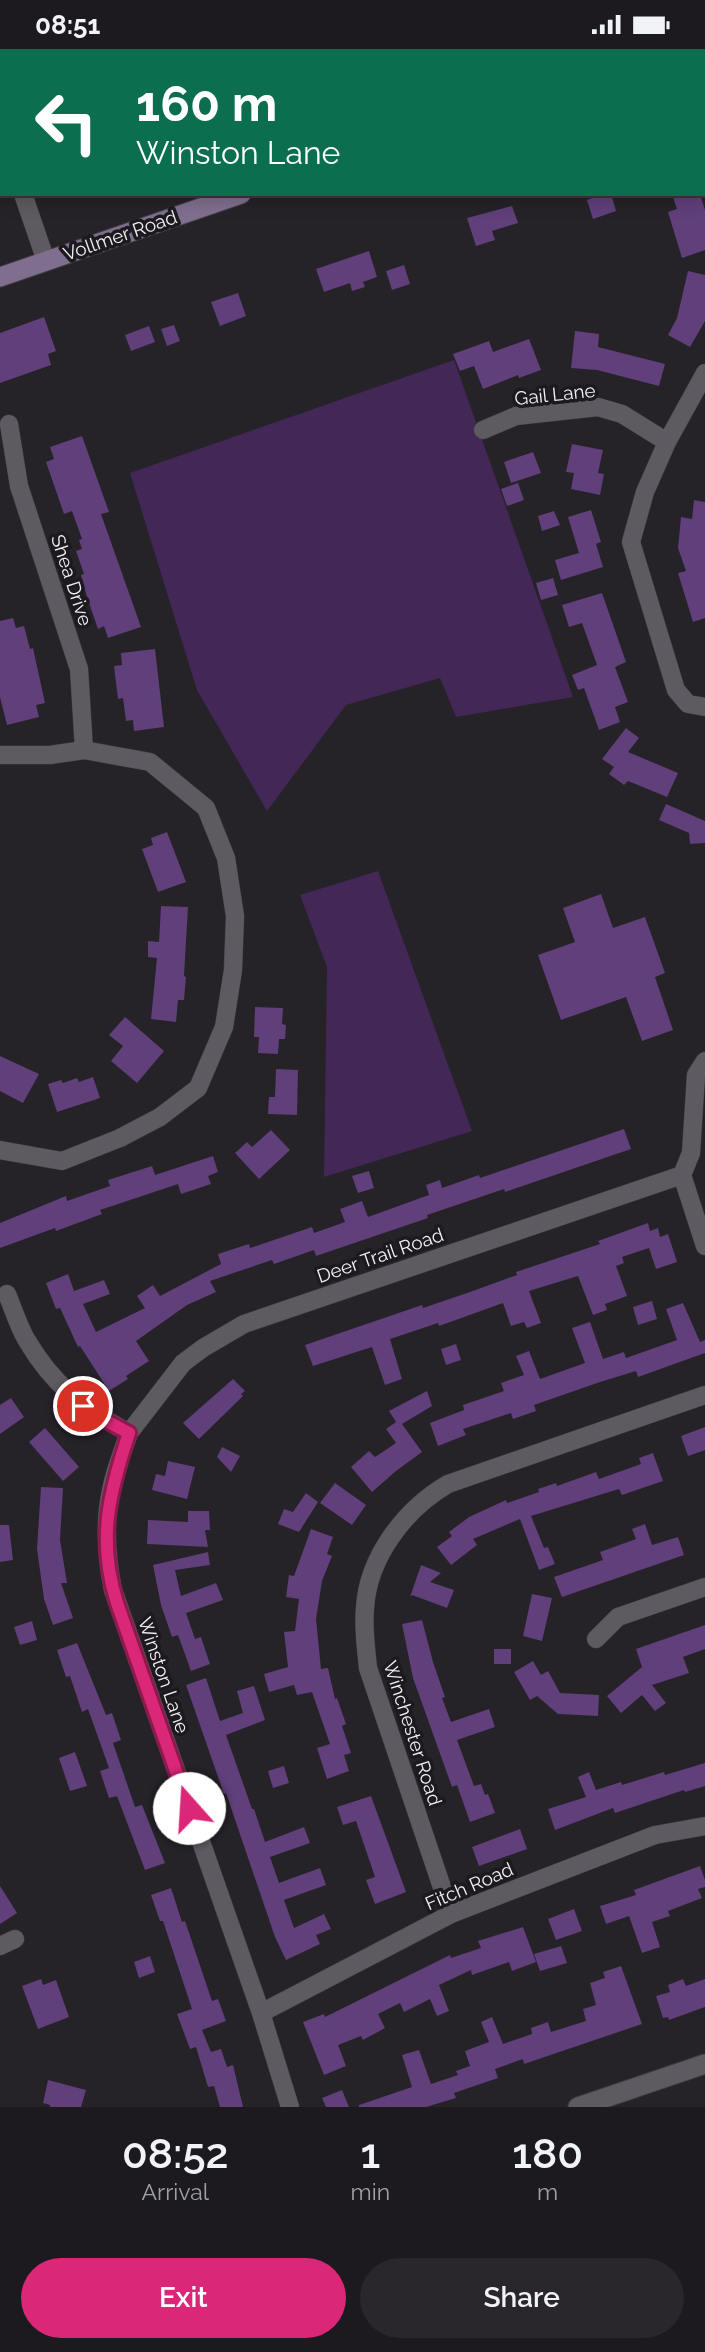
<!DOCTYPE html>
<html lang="en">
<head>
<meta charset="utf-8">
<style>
  body { margin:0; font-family:Raleway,sans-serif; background:#29272b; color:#f1f3f6; height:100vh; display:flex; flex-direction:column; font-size:26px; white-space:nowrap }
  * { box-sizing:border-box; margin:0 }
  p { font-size:23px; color:#a0a1a4 }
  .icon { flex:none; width:38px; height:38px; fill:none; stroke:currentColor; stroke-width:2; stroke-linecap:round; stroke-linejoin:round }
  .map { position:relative; height:2058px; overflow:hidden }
  .panel { display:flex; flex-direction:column; background:#1c1a1e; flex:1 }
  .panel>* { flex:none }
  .top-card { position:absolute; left:0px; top:0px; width:705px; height:147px; box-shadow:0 4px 18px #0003,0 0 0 2px #3a383c; background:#0b6e4f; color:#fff; overflow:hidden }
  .pin { position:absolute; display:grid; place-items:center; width:60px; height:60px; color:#fff; margin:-30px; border:4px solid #fff; border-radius:50%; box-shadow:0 2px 7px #0007 }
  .me { position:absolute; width:77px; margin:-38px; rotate:341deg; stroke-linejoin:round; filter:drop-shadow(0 0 5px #0008) }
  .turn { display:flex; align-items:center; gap:24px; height:147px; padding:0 21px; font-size:32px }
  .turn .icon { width:91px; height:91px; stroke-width:2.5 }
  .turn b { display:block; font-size:49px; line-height:60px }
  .eta { display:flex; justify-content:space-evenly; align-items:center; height:119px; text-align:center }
  .eta b { font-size:42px; font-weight:600; line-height:49px }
  .cta { display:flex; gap:14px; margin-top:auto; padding:14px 21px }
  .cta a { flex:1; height:80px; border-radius:42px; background:#db2777; color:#fff; font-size:28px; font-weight:600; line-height:80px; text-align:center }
  .cta a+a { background:#29272b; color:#f1f3f6 }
  .status { display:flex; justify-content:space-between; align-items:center; height:49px; padding:0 35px; background:#1c1a1e; direction:ltr }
  .status svg { height:19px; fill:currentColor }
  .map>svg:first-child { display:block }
  .green { fill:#432857 }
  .building { fill:#603f7a }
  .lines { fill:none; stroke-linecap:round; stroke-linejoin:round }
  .minor-casing { stroke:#403d43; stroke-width:19 }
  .tertiary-casing { stroke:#403d43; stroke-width:21 }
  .secondary-casing { stroke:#403d43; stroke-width:21 }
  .minor { stroke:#5e5a61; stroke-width:18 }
  .tertiary { stroke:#5e5a61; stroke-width:19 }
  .secondary { stroke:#7f6e8e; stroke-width:19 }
  .route-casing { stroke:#8e194d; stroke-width:18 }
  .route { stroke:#db2777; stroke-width:12 }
  .labels { text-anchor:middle; stroke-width:7; stroke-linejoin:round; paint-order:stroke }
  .street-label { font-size:19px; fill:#f2f0f4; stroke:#1c191f }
</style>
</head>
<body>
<div class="status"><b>08:51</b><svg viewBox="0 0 49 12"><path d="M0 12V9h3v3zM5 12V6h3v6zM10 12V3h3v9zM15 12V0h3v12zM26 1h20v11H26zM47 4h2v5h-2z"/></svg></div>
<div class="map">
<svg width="705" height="2058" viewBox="0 0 705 2058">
  <rect width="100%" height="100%" fill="#252228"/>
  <path class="green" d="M454 311 573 648 456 668 440 629 346 656 267 762 197 641 130 424Z
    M378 822 472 1082 324 1128 327 918 300 846Z"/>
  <path class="building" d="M604 145H611L616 162 593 170 587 151Z
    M672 145H700L705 161V201L682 209 668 163 677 160Z
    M512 157 518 174 492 182 495 191 476 197 467 169Z
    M369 202 377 228 363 233 365 238 352 242 350 234 324 243 316 220Z
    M404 216 410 235 392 241 386 222Z
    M688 222 705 226V272L690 298 668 286 677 269Z
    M238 244 246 267 220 277 211 253Z
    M44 268 56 302 48 305 51 316 0 334V284Z
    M174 276 180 292 167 297 161 280Z
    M149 277 155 293 131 302 125 286Z
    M575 282 599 285 598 298 665 315 659 337 597 321 571 319Z
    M529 290 541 321 519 329 518 326 483 340 474 317 460 322 453 305 489 292 493 303Z
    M82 387 109 463 101 465 141 578 108 589 104 577 98 580 87 548 81 526 84 525 76 502 82 500 79 491 82 490 72 462 64 465 46 413 54 410 50 398Z
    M572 395 603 401 598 424 604 425 600 446 571 440 574 424 566 423Z
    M533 403 541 424 511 434 504 413Z
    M518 434 524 451 507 457 501 440Z
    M694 451 705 453V569L693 573 678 524 686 522 678 499 681 468 692 470Z
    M591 461 601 493 596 495 603 518 561 531 555 511 579 504 568 468Z
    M554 462 560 476 542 482 538 467Z
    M553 529 558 546 541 551 536 534Z
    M602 544 626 613 615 618 628 653 615 658 620 673 599 681 584 639 578 641 572 626 597 616 582 574 569 578 562 556Z
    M13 569 16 579 24 577 30 600 33 599 45 654 36 656 39 668 7 676 0 648V572Z
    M155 600 164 678 134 682 133 671 126 672 123 649 118 650 114 617 122 616 121 604Z
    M626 679 639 689 628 703 678 724 667 748 628 732 624 736 609 725 614 718 602 710Z
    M666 755 705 772V794L690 795 689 784 659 771Z
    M167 783 186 833 158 843 142 800 153 796 151 789Z
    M601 845 613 879 645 868 665 924 655 928 673 981 642 992 626 948 561 971 538 906 575 893 563 859Z
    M161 857 188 858 184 927 186 928 184 951H178L176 973 151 970 157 909 148 908V892L159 893Z
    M255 958 283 959 282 975 286 976 285 990H279L278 1005 258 1004 259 988H254Z
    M125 968 164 1002 137 1034 111 1012 123 997 109 986Z
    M0 1007 39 1025 23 1054 0 1042Z
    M276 1020 298 1021 297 1066 268 1065 269 1048H275Z
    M93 1028 100 1049 57 1063 48 1035 61 1031 63 1034 77 1029 79 1033Z
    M624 1080 631 1100 505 1143 504 1140 427 1166 428 1169 316 1207 314 1201 274 1215 272 1211 210 1232 216 1243 187 1256 136 1292 149 1312 126 1327 128 1330 109 1342 80 1297 78 1298 60 1259 56 1260 46 1234 68 1225 74 1242 104 1231 110 1245 83 1255 96 1283 145 1259 137 1247 153 1236 160 1247 221 1215 218 1205 249 1195 250 1199 312 1178 314 1184 345 1173 340 1160 362 1152 368 1168 429 1146 426 1136 440 1131 442 1139 479 1126 480 1129Z
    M271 1081 290 1101 259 1130 235 1104 247 1093 252 1098Z
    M213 1107 218 1123 208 1127 211 1135 181 1145 178 1135 100 1161 102 1165 56 1182 55 1179 0 1199V1174L66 1147 67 1152 110 1137 108 1131 152 1117 155 1126Z
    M369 1122 374 1139 358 1144 352 1127Z
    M648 1174 650 1182 658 1179 660 1188 668 1185 677 1213 656 1220 649 1199 622 1208 624 1214 616 1217 627 1247 605 1255 607 1261 593 1266 578 1227 529 1242 541 1274 527 1279 524 1273 511 1277 503 1254 439 1277 438 1274 390 1290 402 1330 385 1336 372 1298 313 1317 305 1296 422 1256 423 1259 470 1243 517 1226 516 1223 600 1195 598 1192Z
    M652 1252 657 1270 638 1276 633 1258Z
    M683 1254 700 1293 705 1291V1304L638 1328 636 1322 600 1333 534 1356 536 1362 513 1370 511 1364 463 1380 466 1386 438 1397 430 1374 464 1361 463 1356 504 1342 501 1334 524 1326 516 1307 529 1302 540 1330 585 1314 572 1279 590 1273 603 1310 624 1303 626 1309 677 1291 666 1260Z
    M456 1295 461 1311 446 1316 441 1300Z
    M233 1330 245 1342 241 1345 243 1347 199 1390 183 1374Z
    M427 1342 432 1357 402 1375 422 1403 396 1422 372 1443 351 1418 369 1402 375 1408 396 1394 386 1380 396 1373 389 1362Z
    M11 1349 24 1368 0 1385V1356Z
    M705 1378V1401L688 1407 681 1387Z
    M45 1379 79 1418 63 1432 29 1393Z
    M222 1398 240 1407 231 1423 217 1408Z
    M653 1404 663 1432 622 1446 619 1440 531 1467 544 1499 548 1498 555 1515 539 1521 520 1470 473 1490 477 1496 451 1516 437 1498 452 1487 449 1483 469 1468 506 1451 507 1454 539 1443 538 1440 556 1434 557 1437 596 1423 599 1430 641 1415 639 1409Z
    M168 1412 195 1418 187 1450 152 1441 156 1425 165 1427Z
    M335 1434 366 1456 352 1476 320 1454Z
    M41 1438 63 1439 60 1491 67 1534H61L73 1569 53 1576 44 1550 37 1500Z
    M306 1444 318 1453 299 1483 278 1475 284 1460 293 1463Z
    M188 1462H209L210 1481H205L208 1498 147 1495 148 1471 188 1473Z
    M645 1475 652 1496 678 1488 684 1506 562 1548 554 1528 603 1511 600 1503 636 1490 632 1480Z
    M0 1476H9L13 1511 0 1513Z
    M311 1480 333 1488 327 1505 332 1507 322 1532 316 1570 321 1620 328 1619 335 1650 337 1649 346 1675 342 1677 351 1704 344 1706 349 1722 327 1730 317 1699 330 1695 312 1643 297 1646 294 1636 269 1643 264 1625 288 1618 284 1583 295 1582 299 1550 286 1548 289 1526 294 1527Z
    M208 1503 210 1516 175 1521 181 1547 216 1534 223 1551 186 1564 195 1590 201 1588 210 1615 191 1622 178 1586 172 1588 161 1556 153 1516Z
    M421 1516 441 1524 430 1533 454 1541 447 1559 412 1546 410 1548Z
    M532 1545 552 1549 542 1592 523 1587Z
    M422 1571 433 1613 445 1648 442 1649 451 1673 489 1660 495 1678 457 1691 474 1737 481 1735 485 1746 488 1745 495 1764 470 1773 457 1736 452 1738 413 1629 402 1575Z
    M32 1572 37 1591 20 1596 14 1578Z
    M705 1576V1600L683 1608 689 1624 652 1636 666 1654 655 1662 642 1646 621 1664 607 1647 642 1618 636 1600Z
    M77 1594 106 1666 112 1664 121 1691 113 1694 135 1758 142 1756 165 1814 145 1821 117 1747 109 1749 100 1722 109 1719 88 1660 82 1663 70 1627 66 1628 57 1601Z
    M494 1600H511V1615H494Z
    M533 1612 541 1626 548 1622 560 1644 599 1646 598 1667 558 1665 537 1647 530 1651 514 1623Z
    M206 1629 220 1672 243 1664 237 1642 254 1637 265 1671 226 1686 252 1760H254L265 1793 304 1778 310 1794 270 1808 279 1834 320 1819 326 1836 284 1851 294 1879 324 1865 331 1880 316 1886 320 1895 286 1911 275 1888 226 1744 224 1745 186 1636Z
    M75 1703 87 1737 70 1742 59 1709Z
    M705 1714V1737L685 1743 684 1741 615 1764 613 1759 555 1781 548 1760 586 1748 578 1728 589 1723 596 1741 621 1733 622 1736 664 1723 665 1726Z
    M284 1717 289 1734 273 1739 268 1722Z
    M371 1747 406 1843 375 1855 366 1831 375 1828 356 1772 343 1776 337 1758Z
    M520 1780 527 1800 479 1817 472 1798Z
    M700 1817 705 1831V1838L698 1840 702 1849 668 1862 670 1867 652 1873 660 1898 642 1904 629 1867 606 1875 600 1857 636 1846 634 1841Z
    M0 1837 17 1864 0 1875Z
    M171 1839 182 1873 185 1872 212 1952 218 1950 226 1972 202 1981 211 2003 221 2000 227 2018 233 2016 243 2058H220L214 2037 208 2038 196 1998 190 2000 177 1965 192 1960 163 1872H160L151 1846Z
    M574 1860 582 1882 556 1891 548 1870Z
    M523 1878 536 1913 512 1922 509 1913 472 1926 471 1921 439 1936 449 1962 437 1967 430 1950 404 1963 400 1954 378 1965 385 1979 363 1991 361 1987 338 1996 346 2017 324 2026 303 1973 324 1965 325 1968 450 1906 451 1909 481 1899 478 1892Z
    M561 1897 567 1914 540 1922 534 1905Z
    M150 1907 155 1923 139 1929 134 1913Z
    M621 1917 642 1975 524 2015 523 2010 495 2020 498 2029 454 2044 456 2049 426 2058H359V2056L412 2038 402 2006 419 2001 431 2035 458 2026 456 2022 470 2017 465 2002 489 1993 481 1973 492 1968 503 1995 532 1985 531 1979 548 1973 551 1983 586 1972 583 1960 596 1956 590 1934 605 1929 603 1923Z
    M41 1930 43 1936 56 1931 69 1968 38 1980 22 1937Z
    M683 1930 686 1937 705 1930V1958L669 1971 668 1968 663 1969 656 1947 670 1943 668 1936Z
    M48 2031 86 2041 81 2058H50V2056L43 2054Z
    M342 2041 349 2058H326L322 2049Z"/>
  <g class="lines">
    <defs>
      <path id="minor" d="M690 0V2
        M704 36 705 40
        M0 81 2 86
        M23 145 46 212
        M705 324 667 393 645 443 631 493 676 641 688 655 705 658
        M9 375 19 437 79 620 84 701
        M483 381 516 367 598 358 622 365 667 393
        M0 706H50L84 701 150 713 206 759 226 809 235 867 233 921 224 978 198 1039 160 1068 120 1089 62 1112 0 1101
        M705 1012 696 1026 691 1104 682 1126 705 1197
        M7 1245C13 1259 18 1276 26 1290 52 1335 84 1360 129 1384 123 1401 116 1419 112 1437 104 1471 106 1507 113 1541L261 1964 290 2058
        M129 1384 183 1314 203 1299 244 1275 682 1126
        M596 1590 618 1568 705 1538
        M451 1865 368 1619C366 1599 363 1579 365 1559 368 1508 405 1460 448 1435L705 1346
        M0 1897 15 1890
        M261 1964 451 1865 655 1786 705 1777"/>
      <path id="tertiary" d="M578 2058 705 2015"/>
      <path id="secondary" d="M659 2 664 0
        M0 228 241 145"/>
    </defs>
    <use href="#minor" class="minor-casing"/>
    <use href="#tertiary" class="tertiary-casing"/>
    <use href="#secondary" class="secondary-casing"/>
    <use href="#minor" class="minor"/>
    <use href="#tertiary" class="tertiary"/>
    <use href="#secondary" class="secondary"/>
  </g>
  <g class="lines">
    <defs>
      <path id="route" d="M83 1357 97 1367 129 1384C109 1444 97 1491 117 1554L189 1759"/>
    </defs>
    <use href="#route" class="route-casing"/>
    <use href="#route" class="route"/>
  </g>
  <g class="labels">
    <g class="street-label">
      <text transform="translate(120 186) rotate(-19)" y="7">Vollmer Road</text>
      <text transform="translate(555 345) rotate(-6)" y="7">Gail Lane</text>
      <text transform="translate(72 531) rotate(72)" y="7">Shea Drive</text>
      <text transform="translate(380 1206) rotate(-19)" y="7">Deer Trail Road</text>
      <text transform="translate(164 1626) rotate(71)" y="7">Winston Lane</text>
      <text transform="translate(413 1684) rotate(72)" y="7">Winchester Road</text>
      <text transform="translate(469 1837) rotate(-23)" y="7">Fitch Road</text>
    </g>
  </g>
</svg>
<div class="pin" style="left:83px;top:1357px;background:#d93025"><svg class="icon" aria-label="arrive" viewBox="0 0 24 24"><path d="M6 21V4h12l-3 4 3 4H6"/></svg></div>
<svg class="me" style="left:189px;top:1759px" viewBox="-20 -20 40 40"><circle r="19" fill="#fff"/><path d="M0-13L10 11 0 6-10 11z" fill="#db2777"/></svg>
<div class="top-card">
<div class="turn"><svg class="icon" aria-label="left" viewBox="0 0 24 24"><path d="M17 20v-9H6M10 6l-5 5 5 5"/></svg><div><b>160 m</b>Winston Lane</div></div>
</div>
</div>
<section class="panel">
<div class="eta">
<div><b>08:52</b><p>Arrival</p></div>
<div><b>1</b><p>min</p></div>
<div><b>180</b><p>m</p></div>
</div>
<div class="cta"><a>Exit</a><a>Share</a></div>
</section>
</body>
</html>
